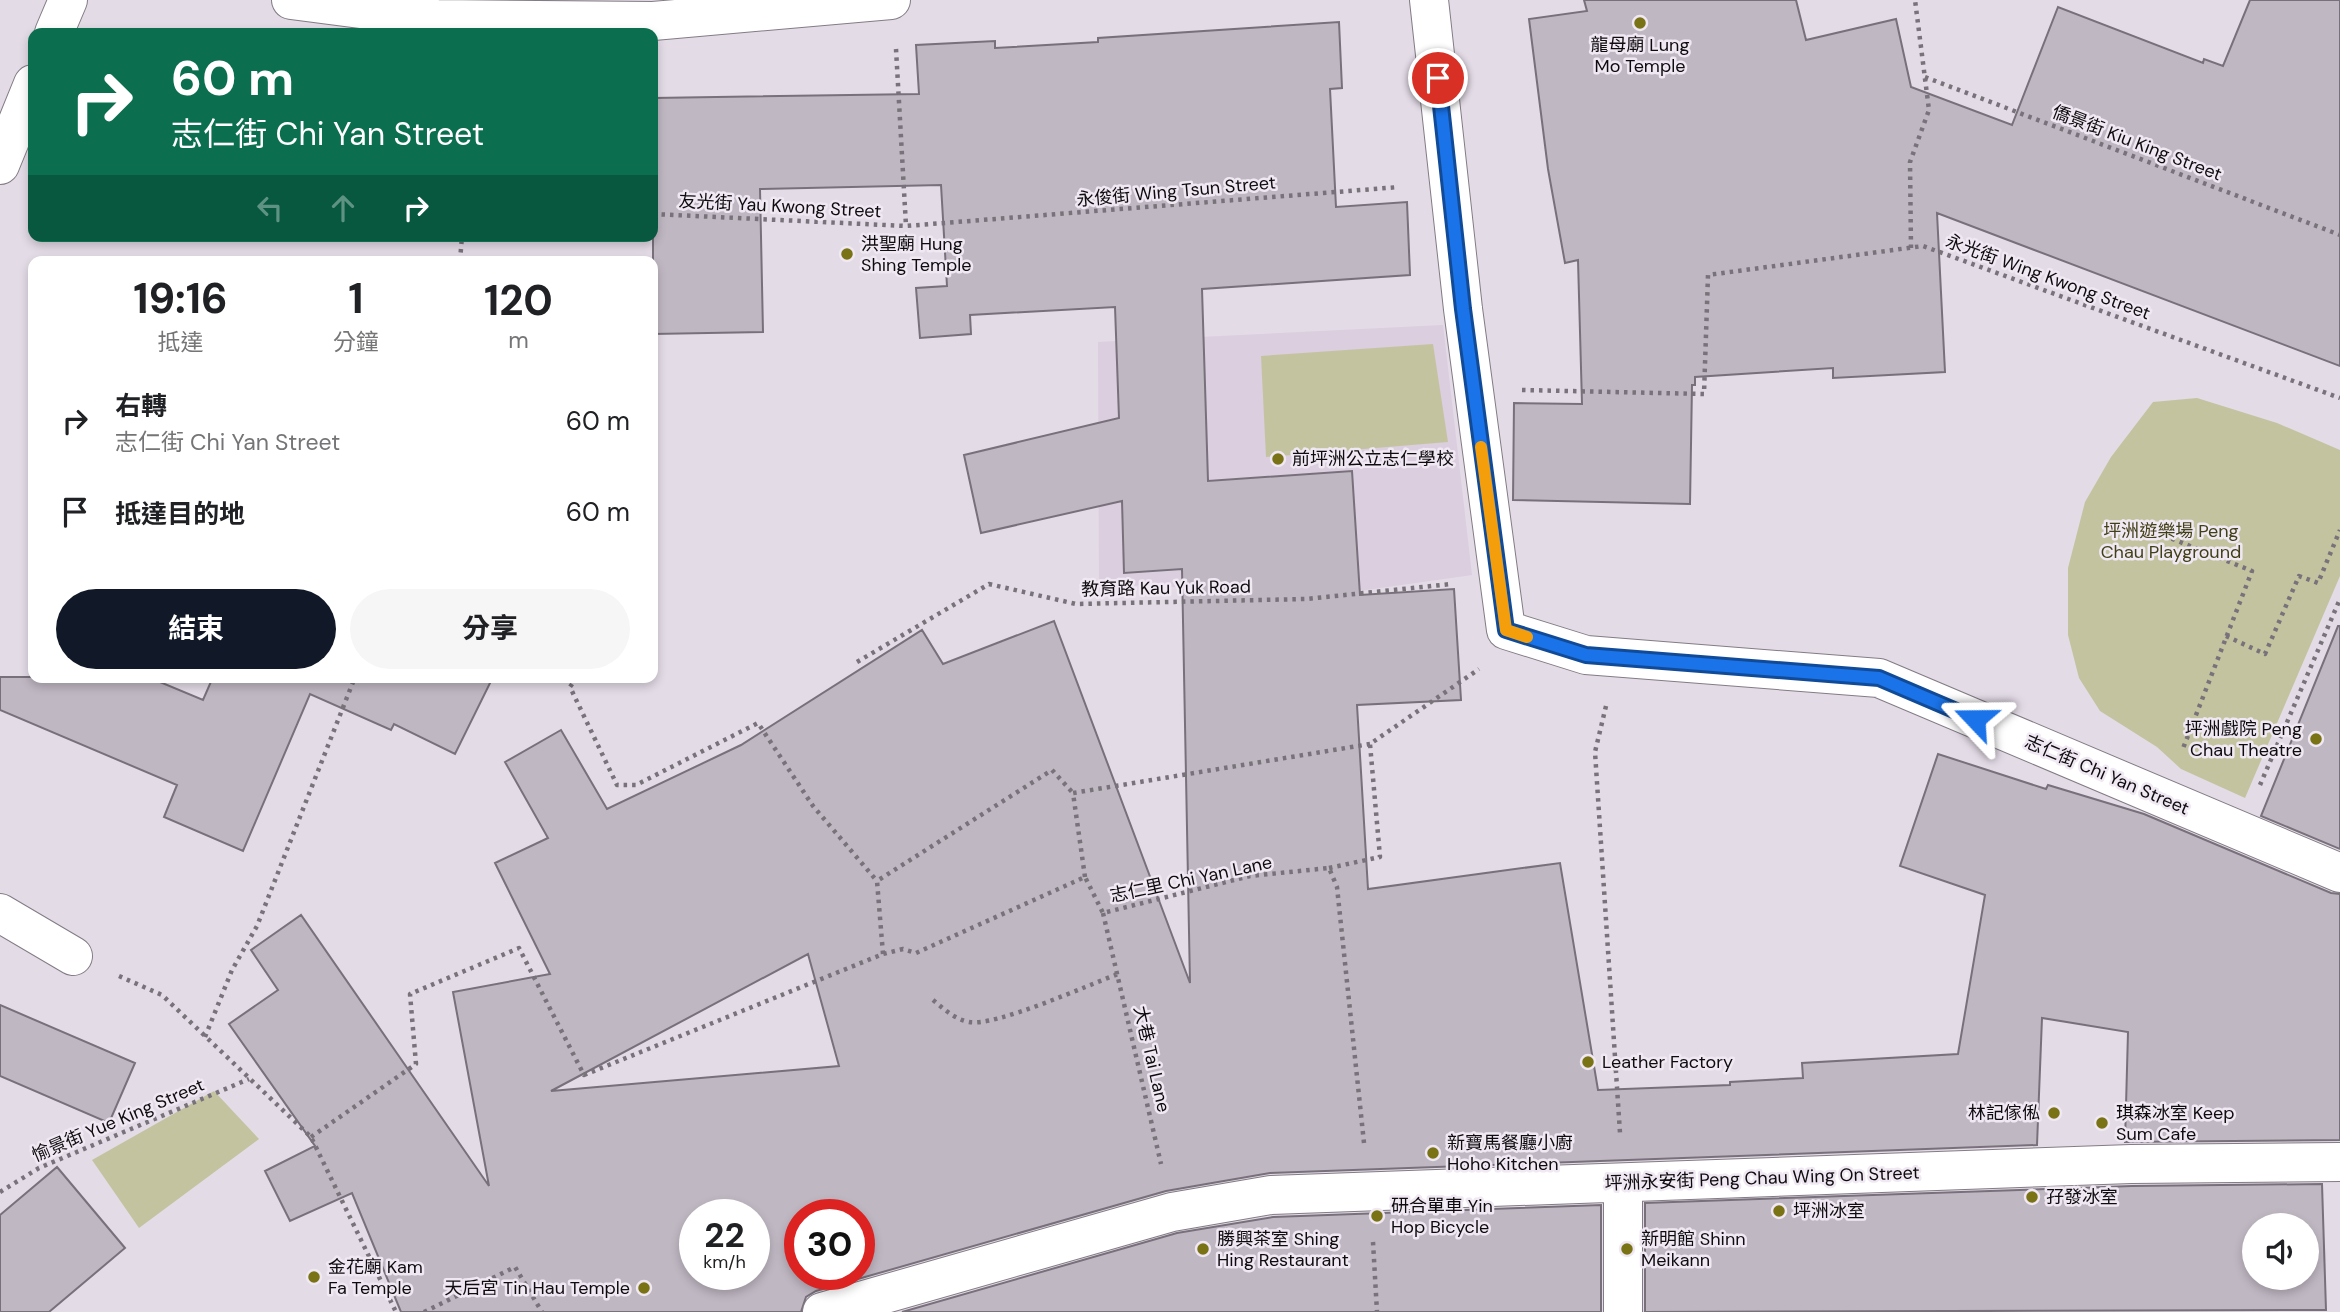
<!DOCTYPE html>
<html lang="zh-TW">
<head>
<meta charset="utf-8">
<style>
  body { margin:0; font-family:"DM Sans","Noto Sans TC",sans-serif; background:#f6f6f6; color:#202124; height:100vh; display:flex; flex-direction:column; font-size:26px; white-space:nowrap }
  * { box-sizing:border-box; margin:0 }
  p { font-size:23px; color:#757577 }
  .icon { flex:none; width:38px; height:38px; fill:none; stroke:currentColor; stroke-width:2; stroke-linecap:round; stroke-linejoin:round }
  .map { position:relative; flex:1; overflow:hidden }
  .side { position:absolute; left:28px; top:256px; width:630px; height:427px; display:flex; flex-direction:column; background:#fff; border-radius:14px; box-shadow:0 4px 10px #0003 }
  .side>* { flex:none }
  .banner { position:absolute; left:28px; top:28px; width:630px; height:214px; border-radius:14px; box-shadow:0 4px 10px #0003; background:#0b6e4f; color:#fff; overflow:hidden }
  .fabs { position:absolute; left:2242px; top:1213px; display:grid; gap:14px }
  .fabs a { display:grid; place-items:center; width:77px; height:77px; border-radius:50%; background:#fff; box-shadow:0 4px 10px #0003; font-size:35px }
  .speed { position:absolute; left:679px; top:1199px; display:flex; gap:14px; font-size:35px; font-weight:700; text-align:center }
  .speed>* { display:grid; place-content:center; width:91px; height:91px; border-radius:50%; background:#fff; box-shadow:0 4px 10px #0003; line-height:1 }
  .speed small { font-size:18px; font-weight:400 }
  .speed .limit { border:10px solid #d22; background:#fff; color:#111 }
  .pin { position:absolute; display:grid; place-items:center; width:60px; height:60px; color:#fff; margin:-30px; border:4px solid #fff; border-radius:50%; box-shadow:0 2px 7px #0007 }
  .me { position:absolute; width:77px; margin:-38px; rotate:293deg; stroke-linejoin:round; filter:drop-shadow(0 0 5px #0008) }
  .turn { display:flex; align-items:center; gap:24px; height:147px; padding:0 28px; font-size:32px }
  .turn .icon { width:91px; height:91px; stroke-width:2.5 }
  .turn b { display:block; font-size:49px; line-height:60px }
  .lanes { display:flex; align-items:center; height:66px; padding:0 28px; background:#0003; justify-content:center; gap:35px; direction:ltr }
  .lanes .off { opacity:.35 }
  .eta { display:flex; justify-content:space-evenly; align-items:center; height:119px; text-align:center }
  .eta b { font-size:42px; font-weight:700; line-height:49px }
  .button { display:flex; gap:14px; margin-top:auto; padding:14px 28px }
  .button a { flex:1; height:80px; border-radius:42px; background:#111827; color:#fff; font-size:28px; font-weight:700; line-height:80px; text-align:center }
  .button a+a { background:#f6f6f6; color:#202124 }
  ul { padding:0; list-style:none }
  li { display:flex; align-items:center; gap:21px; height:91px; padding:0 28px }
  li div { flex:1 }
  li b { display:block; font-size:26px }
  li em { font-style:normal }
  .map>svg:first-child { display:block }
  .built { fill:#dacedf }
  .green { fill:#c4c3a0 }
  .building { fill:#bfb7c2; stroke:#78717b; stroke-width:2; fill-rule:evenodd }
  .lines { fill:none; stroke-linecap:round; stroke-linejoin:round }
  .minor-casing { stroke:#837b85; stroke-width:40 }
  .path { stroke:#78727a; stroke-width:4.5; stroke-dasharray:3.5 5; stroke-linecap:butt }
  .minor { stroke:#fff; stroke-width:38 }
  .route-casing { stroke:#114b97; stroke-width:18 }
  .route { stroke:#1a73e8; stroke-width:12 }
  .slow { stroke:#f59e0b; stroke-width:12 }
  .poi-dot { fill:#797316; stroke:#f0e8f3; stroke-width:2.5 }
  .labels { text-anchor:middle; stroke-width:5; stroke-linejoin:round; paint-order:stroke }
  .poi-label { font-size:18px; fill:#0e0b0f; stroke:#f0e8f3; text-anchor:start }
  .street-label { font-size:18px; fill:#0e0b0f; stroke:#f0e8f3 }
  .park-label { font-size:18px; fill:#413f16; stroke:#f0e8f3 }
</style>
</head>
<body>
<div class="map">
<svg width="2340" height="1312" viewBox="0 0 2340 1312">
  <rect width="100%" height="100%" fill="#e3dbe6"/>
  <path class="built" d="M1443 325 1472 575 1359 591 1327 593 1099 584 1098 342Z"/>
  <path class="green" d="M1433 344 1448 442 1266 457 1261 356Z
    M2197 398 2277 423 2340 450V576L2245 798 2181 769 2157 747 2100 711 2079 678 2068 635V568L2085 502 2111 457 2153 402Z
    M214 1091 259 1139 139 1228 92 1160Z"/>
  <path class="building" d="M1584 0H1796L1806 40 1896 19 1911 87 2012 125 2058 7 2203 63 2204 59 2223 66 2250 0H2340V366L1937 213 1945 372 1833 378V368L1695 377V385H1692L1690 504 1513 500 1514 403 1582 404 1578 260 1565 263 1548 169 1529 19 1587 11Z
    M1339 22 1342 88 1330 89 1336 207 1407 202 1410 275 1202 289 1208 481 1352 471 1360 595 1454 589 1461 700 1357 705 1368 889 1560 863 1598 1090 1730 1085V1082L1803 1078 1802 1063 1958 1054 1985 895 1900 866 1938 754 2046 789 2048 785 2144 814 2331 893 2340 894V1140L2125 1142 2128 1032 2042 1018 2037 1145 1270 1173 1166 1191 816 1291 806 1297 801 1312H401L352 1193 290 1221 265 1171 315 1146 229 1024 278 990 251 950 301 915 489 1186 453 992 550 974 495 863 548 838 505 762 561 730 607 809 741 745 922 630 943 664 1054 621 1190 983 1182 569 1124 573 1122 501 981 533 964 455 1119 418 1115 307 970 315 971 334 920 338 916 288 947 286 941 185 760 189 763 332 653 334V98L919 94 916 45 995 41V48L1098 42V38ZM808 954 839 1066 551 1091ZM695 1214H754V1274H695ZM800 1214H859V1274H800Z
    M2338 626H2340V849L2261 816Z
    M0 677H148L203 700 213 677H493L455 754 394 724 391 730 310 694 243 851 164 817 177 785 0 710Z
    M0 1005 135 1063 109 1123 0 1076Z
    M57 1167 125 1248 49 1312H0V1215Z
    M2322 1184 2326 1310 1645 1312V1203L2132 1186ZM2254 1225H2306V1278H2254Z
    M1601 1205V1312H902L1177 1233 1273 1217Z"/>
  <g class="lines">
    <defs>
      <path id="minor" d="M291 0 437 19 653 21 891 0
        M1429 0 1463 309 1506 630 1586 655 1879 678 2340 873
        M54 33 68 0
        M0 165 33 84
        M0 913 73 956
        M822 1312 1172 1212 1271 1195 2131 1164 2340 1162
        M1623 1312V1183"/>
    </defs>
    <use href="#minor" class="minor-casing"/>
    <path class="path" d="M896 49 906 226
      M1925 77 2340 235
      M653 214 906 226 1399 187
      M1911 248 1910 162 1929 110 1915 0
      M460 261 462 236
      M1522 390 1704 394 1708 275 1923 246 2340 398
      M2148 529 2252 571 2182 751
      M2226 636 2265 654 2299 576 2318 583 2340 530
      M857 662 989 584 1076 604 1306 599 1451 584
      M577 677 570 687 617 785H636L758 723 813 806 877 881
      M1606 706 1595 752 1620 1133
      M2260 785 2340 599
      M1329 868 1380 857 1370 744 1479 669
      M1085 877 1073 793 1370 744
      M1103 913 1161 1164
      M883 954 877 881 1052 770 1073 793
      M119 976 162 995 311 1137 396 1312
      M933 1000C944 1009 954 1019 969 1022 995 1027 1088 985 1118 974
      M205 1037 232 970 257 926 355 677
      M311 1137 416 1064 410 994 519 948 584 1075 883 954 903 949 916 953 1085 877 1103 913 1250 876 1329 868 1337 887 1364 1143
      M0 1192 39 1168 249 1079
      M1373 1242 1377 1312
      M424 1312 515 1267 542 1312"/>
    <use href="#minor" class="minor"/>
  </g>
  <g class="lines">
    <defs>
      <path id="route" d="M1438 78 1463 309 1506 630 1586 655 1879 678 1975 719"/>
    </defs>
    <use href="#route" class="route-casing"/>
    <use href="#route" class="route"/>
    <path class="slow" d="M1481 447 1506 630 1527 637"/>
  </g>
  <g class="poi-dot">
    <circle cx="1640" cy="23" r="7"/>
    <circle cx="847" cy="254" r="7"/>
    <circle cx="1278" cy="459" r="7"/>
    <circle cx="2316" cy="739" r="7"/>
    <circle cx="1588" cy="1062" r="7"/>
    <circle cx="2054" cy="1113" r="7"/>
    <circle cx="2102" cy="1123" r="7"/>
    <circle cx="1433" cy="1153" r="7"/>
    <circle cx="2032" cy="1197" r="7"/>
    <circle cx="1779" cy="1211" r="7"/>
    <circle cx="1377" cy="1216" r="7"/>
    <circle cx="1203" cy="1249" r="7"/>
    <circle cx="1627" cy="1249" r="7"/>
    <circle cx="314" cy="1277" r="7"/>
    <circle cx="644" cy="1288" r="7"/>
  </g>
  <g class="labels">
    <g class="poi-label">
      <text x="1640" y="51" text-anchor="middle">龍母廟 Lung<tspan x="1640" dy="21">Mo Temple</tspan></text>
      <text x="861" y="250">洪聖廟 Hung<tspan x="861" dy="21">Shing Temple</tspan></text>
      <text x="1292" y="465">前坪洲公立志仁學校</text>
      <text x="2302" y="735" text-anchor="end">坪洲戲院 Peng<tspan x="2302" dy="21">Chau Theatre</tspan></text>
      <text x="1602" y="1068">Leather Factory</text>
      <text x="2040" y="1119" text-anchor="end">林記傢俬</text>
      <text x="2116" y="1119">琪森冰室 Keep<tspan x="2116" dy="21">Sum Cafe</tspan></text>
      <text x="1447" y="1149">新寶馬餐廳小廚<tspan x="1447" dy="21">Hoho Kitchen</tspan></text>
      <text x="2046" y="1203">孖發冰室</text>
      <text x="1391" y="1212">研合單車 Yin<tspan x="1391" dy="21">Hop Bicycle</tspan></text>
      <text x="1793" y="1217">坪洲冰室</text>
      <text x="1217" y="1245">勝興茶室 Shing<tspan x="1217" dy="21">Hing Restaurant</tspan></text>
      <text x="1641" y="1245">新明館 Shinn<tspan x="1641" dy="21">Meikann</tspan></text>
      <text x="328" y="1273">金花廟 Kam<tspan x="328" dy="21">Fa Temple</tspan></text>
      <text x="630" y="1294" text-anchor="end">天后宮 Tin Hau Temple</text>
    </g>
    <g class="street-label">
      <text transform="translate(2137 143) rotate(21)" y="6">僑景街 Kiu King Street</text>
      <text transform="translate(1176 191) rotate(-5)" y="6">永俊街 Wing Tsun Street</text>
      <text transform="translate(780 206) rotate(3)" y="6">友光街 Yau Kwong Street</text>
      <text transform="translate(2048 277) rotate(20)" y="6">永光街 Wing Kwong Street</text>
      <text transform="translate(1166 588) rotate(-1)" y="6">教育路 Kau Yuk Road</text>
      <text transform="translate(2107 775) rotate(23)" y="6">志仁街 Chi Yan Street</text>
      <text transform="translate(1191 879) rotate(-12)" y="6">志仁里 Chi Yan Lane</text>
      <text transform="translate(1152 1059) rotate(77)" y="6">大巷 Tai Lane</text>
      <text transform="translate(118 1120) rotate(-23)" y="6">愉景街 Yue King Street</text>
      <text transform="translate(1762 1178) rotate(-2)" y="6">坪洲永安街 Peng Chau Wing On Street</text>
    </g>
    <g class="park-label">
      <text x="2171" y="537">坪洲遊樂場 Peng<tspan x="2171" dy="21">Chau Playground</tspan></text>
    </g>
  </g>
</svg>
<div class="fabs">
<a><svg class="icon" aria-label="sound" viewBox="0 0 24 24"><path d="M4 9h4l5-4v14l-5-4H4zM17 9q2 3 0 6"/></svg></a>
</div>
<div class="speed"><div>22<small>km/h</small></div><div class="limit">30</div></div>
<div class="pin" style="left:1438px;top:78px;background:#d93025"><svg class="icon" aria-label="arrive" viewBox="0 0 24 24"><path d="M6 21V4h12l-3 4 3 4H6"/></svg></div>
<svg class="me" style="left:1975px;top:719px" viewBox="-20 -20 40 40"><path d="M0-17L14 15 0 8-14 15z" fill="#1a73e8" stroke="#fff" stroke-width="4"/></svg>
<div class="banner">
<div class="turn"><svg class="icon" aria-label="right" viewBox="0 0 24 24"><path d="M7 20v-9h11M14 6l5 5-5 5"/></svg><div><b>60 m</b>志仁街 Chi Yan Street</div></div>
<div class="lanes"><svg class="icon off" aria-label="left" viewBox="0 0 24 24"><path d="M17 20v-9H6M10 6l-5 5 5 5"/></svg><svg class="icon off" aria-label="ahead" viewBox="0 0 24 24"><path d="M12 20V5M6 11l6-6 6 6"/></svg><svg class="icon" aria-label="right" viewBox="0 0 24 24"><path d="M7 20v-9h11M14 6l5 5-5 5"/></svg></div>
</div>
<section class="side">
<div class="eta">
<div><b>19:16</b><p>抵達</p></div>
<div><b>1</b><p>分鐘</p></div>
<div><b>120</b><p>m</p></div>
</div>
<ul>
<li><svg class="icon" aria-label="right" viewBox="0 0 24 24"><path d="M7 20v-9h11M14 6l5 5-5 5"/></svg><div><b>右轉</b><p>志仁街 Chi Yan Street</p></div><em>60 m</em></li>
<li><svg class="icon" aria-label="arrive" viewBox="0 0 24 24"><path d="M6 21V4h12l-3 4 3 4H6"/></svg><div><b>抵達目的地</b></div><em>60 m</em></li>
</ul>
<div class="button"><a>結束</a><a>分享</a></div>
</section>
</div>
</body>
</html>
